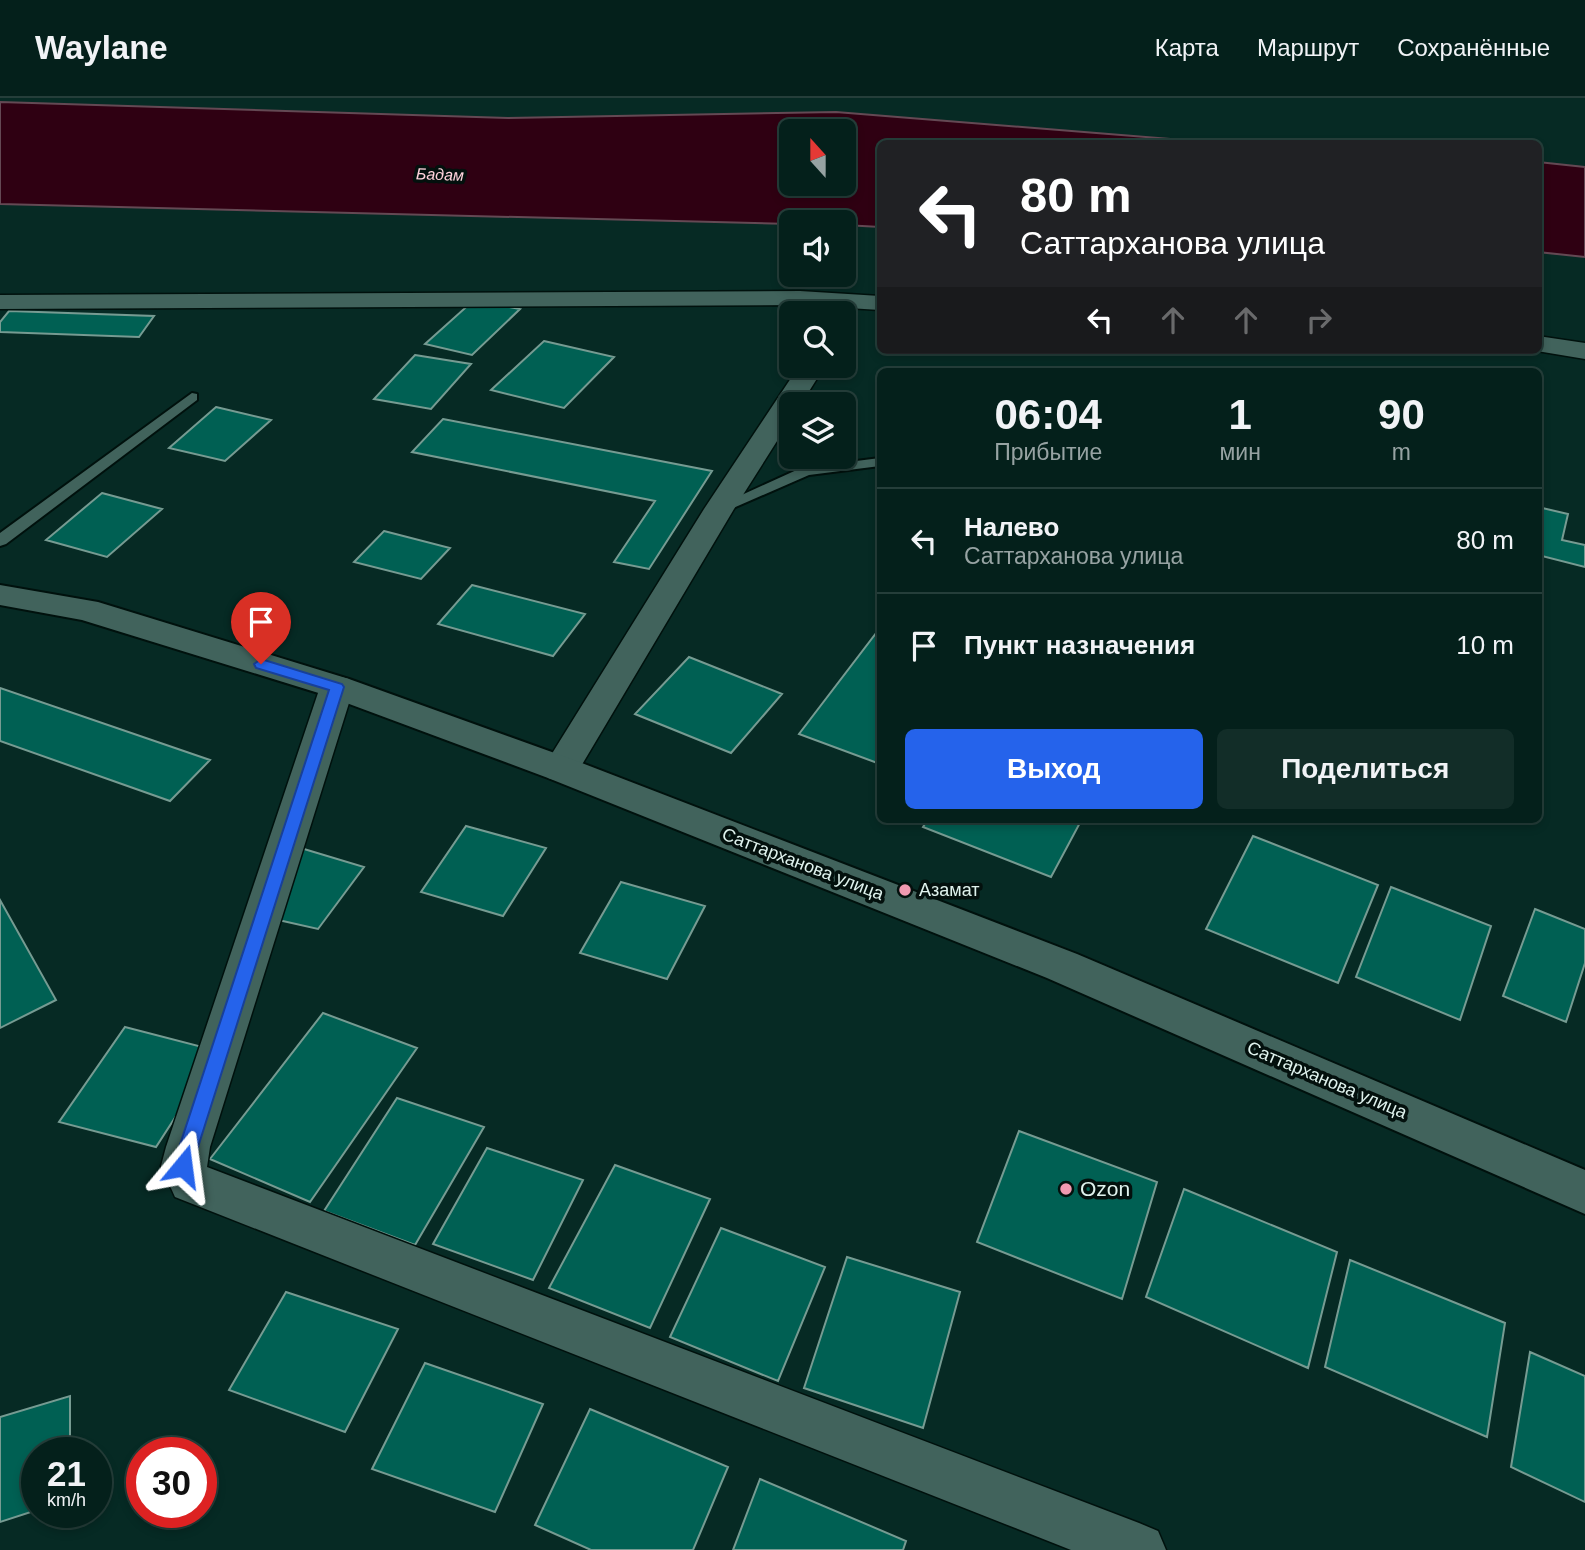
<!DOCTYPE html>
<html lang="ru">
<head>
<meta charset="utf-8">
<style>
  body { margin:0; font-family:Helvetica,sans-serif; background:#122d28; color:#f1f3f6; height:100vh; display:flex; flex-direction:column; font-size:26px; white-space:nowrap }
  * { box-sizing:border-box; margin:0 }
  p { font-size:23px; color:#97a3a3 }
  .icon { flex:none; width:38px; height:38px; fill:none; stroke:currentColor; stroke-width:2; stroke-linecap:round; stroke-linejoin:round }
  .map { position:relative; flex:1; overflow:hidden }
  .details { position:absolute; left:877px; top:270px; width:665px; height:455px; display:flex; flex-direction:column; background:#04201b; border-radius:10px; box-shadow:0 4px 10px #0003,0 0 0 2px #253e3a }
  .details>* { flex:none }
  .top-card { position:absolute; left:877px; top:42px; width:665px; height:214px; border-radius:10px; box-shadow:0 4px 10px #0003,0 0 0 2px #253e3a; background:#202124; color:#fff; overflow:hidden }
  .needle { width:46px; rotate:339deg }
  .tools { position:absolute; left:779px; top:21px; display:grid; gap:14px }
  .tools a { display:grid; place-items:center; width:77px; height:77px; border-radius:10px; background:#04201b; box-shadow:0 4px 10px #0003,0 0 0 2px #253e3a; font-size:35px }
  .speed { position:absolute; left:21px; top:1339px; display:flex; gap:14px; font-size:35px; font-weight:700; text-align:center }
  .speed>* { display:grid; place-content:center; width:91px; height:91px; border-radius:50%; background:#04201b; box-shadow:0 4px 10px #0003,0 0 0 2px #253e3a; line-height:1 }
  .speed small { font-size:18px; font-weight:400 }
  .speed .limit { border:10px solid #d22; background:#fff; color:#111 }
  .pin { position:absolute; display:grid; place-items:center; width:60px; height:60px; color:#fff; margin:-72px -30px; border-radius:50% 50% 50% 0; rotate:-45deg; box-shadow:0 0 7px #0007 }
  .pin .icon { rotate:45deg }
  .me { position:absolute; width:77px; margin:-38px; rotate:16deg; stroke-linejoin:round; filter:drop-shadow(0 0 5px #0008) }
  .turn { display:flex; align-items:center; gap:24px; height:147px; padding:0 28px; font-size:32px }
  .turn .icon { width:91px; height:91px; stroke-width:2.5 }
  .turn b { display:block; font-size:49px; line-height:60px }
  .lanes { display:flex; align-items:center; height:66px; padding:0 28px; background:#0003; justify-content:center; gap:35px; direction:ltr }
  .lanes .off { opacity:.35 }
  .eta { display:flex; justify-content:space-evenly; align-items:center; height:119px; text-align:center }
  .eta b { font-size:42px; font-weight:800; line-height:49px }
  .primary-button { display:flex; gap:14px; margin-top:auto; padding:14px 28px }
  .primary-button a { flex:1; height:80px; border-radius:10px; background:#2563eb; color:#fff; font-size:28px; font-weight:800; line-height:80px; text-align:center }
  .primary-button a+a { background:#122d28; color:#f1f3f6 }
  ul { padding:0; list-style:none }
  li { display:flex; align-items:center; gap:21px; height:105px; padding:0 28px; border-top:2px solid #253e3a }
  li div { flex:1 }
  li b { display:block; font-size:26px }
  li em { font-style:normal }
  header { display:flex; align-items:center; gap:42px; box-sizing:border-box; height:98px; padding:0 35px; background:#04201b; border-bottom:2px solid #253e3a }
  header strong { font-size:33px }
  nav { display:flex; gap:38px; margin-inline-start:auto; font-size:24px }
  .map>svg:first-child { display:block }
  .water { fill:#2f0012; stroke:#644954; stroke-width:2; fill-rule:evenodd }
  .building { fill:#006053; stroke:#769b92; stroke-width:2 }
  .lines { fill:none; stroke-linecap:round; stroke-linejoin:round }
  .lane-casing { stroke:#00110d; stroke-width:4 }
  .street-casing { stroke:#00110d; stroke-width:3 }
  .secondary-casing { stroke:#00110d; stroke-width:4 }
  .lane { fill:#41635c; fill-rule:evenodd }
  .street { fill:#41635c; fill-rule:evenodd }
  .secondary { fill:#41635c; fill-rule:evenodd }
  .route { fill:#2563eb; stroke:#184099; stroke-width:2 }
  .poi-dot { fill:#f19ab1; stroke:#03100d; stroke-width:2.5 }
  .labels { text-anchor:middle; stroke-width:7; stroke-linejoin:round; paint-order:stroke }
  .far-water-label { font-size:16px; font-style:italic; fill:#ffd2dc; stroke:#03100d }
  .street-label { font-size:18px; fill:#dff2ed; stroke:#03100d }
  .poi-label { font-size:18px; fill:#dff2ed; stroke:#03100d; text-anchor:start }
  .near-poi-label { font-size:21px; fill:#dff2ed; stroke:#03100d; text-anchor:start }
</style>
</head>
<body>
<header>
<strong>Waylane</strong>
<nav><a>Карта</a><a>Маршрут</a><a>Сохранённые</a></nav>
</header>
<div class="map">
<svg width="1585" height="1452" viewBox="0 0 1585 1452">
  <rect width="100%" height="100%" fill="#062a24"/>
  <path class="water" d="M0 4 508 20 836 14 1220 45 880 46V129L844 127V124L791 126 0 106ZM791 33H844V86H791Z
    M1538 64 1585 69V159L1538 154Z"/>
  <path class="building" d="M474 202 520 211 472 257 425 246Z
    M9 213 154 218 139 239 0 234V224Z
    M544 243 614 259 564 310 491 292Z
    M415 257 471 266 431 311 374 301Z
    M216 309 271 322 225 363 169 350Z
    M443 321 712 373 649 471 614 464 655 403 412 354Z
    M102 395 162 411 107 459 46 442Z
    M1538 409 1568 416 1562 442 1585 447V469L1538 457Z
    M384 433 450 450 421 481 354 464Z
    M472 487 585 516 553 558 438 526Z
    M880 530V666L799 636Z
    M689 559 782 596 731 655 635 616Z
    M0 590 210 662 170 703 0 643Z
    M928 721H1082L1051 779 923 729Z
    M466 728 546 750 503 818 421 794Z
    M1253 738 1378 787 1338 885 1206 831Z
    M294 748 364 769 318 831 265 819Z
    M621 784 705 808 667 881 580 855Z
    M1391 789 1491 828 1460 922 1356 879Z
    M0 802 56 902 0 930Z
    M1535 811 1585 831V865L1566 924 1503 898Z
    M323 915 417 950 310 1104 210 1061Z
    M125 929 218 953 156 1049 59 1024Z
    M397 1000 484 1029 415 1147 324 1113Z
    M1019 1033 1157 1084 1122 1201 977 1144Z
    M487 1050 583 1082 533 1182 433 1146Z
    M615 1067 710 1101 650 1230 549 1190Z
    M1184 1091 1337 1154 1308 1270 1146 1199Z
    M721 1130 825 1169 778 1283 670 1239Z
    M847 1159 960 1194 923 1330 804 1290Z
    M1350 1162 1505 1225 1487 1339 1325 1269Z
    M286 1194 398 1231 345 1334 229 1292Z
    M1530 1254 1585 1278V1404L1511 1369Z
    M425 1265 543 1306 495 1414 372 1371Z
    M70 1298V1354H37V1412L0 1424V1319Z
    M590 1311 728 1369 693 1452H591L535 1427Z
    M760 1381 906 1443 903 1452H733Z"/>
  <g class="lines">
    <defs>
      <path id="lane" d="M192 295 197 296V302L6 446 0 448V435Z
        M880 360V368L809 377 724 414H714L711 411 801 370Z"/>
      <path id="street" d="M800 193 880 198V212L800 207 0 211V197Z
        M1538 238 1585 245V261L1531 252H1538Z
        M799 268H825L801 306H791V321L734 411 574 680 561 684 548 680 543 671 548 662 704 411Z
        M337 578 349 581 354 589 210 1049 207 1069 1139 1425 1158 1433 1166 1452H1071L175 1099 161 1068 166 1049 320 589 325 581Z"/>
      <path id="secondary" d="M0 487 98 504 349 581 574 662 1077 856 1585 1072V1116L1047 880 548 680 325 597 82 522 0 507Z"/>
    </defs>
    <use href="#lane" class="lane-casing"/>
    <use href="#street" class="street-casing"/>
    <use href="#secondary" class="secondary-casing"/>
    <use href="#lane" class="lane"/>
    <use href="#street" class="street"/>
    <use href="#secondary" class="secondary"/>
  </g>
  <path class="route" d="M261 561 342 586 344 589 192 1068 190 1075 183 1077 176 1075 173 1068 329 592 256 570 254 566Z"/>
  <g class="poi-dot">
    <circle cx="905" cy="792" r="7"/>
    <circle cx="1066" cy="1091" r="7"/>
  </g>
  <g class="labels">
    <g class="far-water-label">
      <text transform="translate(440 76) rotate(2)" y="6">Бадам</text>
    </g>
    <g class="street-label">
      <text transform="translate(803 766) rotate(21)" y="6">Саттарханова улица</text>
      <text transform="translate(1327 982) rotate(23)" y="6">Саттарханова улица</text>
    </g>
    <g class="poi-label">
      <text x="919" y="798">Азамат</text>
    </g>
    <g class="near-poi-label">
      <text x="1080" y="1098">Ozon</text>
    </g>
  </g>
</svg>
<div class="tools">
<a><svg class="needle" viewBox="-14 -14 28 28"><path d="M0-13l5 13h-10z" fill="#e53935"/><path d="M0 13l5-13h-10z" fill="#97a3a3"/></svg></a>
<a><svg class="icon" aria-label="sound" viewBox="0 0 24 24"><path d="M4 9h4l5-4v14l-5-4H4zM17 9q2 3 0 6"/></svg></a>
<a><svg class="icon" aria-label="search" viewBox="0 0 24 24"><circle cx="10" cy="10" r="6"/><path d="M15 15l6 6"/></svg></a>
<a><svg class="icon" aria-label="layers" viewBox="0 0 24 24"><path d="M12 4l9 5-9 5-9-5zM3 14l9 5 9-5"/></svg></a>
</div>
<div class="speed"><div>21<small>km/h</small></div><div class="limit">30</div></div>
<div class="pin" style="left:261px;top:566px;background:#d93025"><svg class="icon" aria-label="arrive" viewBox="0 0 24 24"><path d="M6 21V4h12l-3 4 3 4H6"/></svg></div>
<svg class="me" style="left:183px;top:1068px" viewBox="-20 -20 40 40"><path d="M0-17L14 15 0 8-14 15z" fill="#2563eb" stroke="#fff" stroke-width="4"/></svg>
<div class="top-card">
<div class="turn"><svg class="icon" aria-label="left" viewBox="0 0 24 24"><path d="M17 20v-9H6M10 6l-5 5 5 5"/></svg><div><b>80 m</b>Саттарханова улица</div></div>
<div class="lanes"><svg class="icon" aria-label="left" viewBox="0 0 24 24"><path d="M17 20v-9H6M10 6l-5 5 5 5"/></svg><svg class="icon off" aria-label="ahead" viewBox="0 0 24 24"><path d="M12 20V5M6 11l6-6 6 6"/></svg><svg class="icon off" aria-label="ahead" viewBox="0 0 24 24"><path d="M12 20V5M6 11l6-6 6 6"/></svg><svg class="icon off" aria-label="right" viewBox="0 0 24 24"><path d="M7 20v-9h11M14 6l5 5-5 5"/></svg></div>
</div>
<section class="details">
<div class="eta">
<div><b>06:04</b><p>Прибытие</p></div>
<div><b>1</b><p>мин</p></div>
<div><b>90</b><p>m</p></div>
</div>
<ul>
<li><svg class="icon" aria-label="left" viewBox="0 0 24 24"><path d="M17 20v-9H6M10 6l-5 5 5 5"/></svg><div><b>Налево</b><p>Саттарханова улица</p></div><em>80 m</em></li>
<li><svg class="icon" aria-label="arrive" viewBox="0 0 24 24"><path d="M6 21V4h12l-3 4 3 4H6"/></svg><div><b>Пункт назначения</b></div><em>10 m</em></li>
</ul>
<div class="primary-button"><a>Выход</a><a>Поделиться</a></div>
</section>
</div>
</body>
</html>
